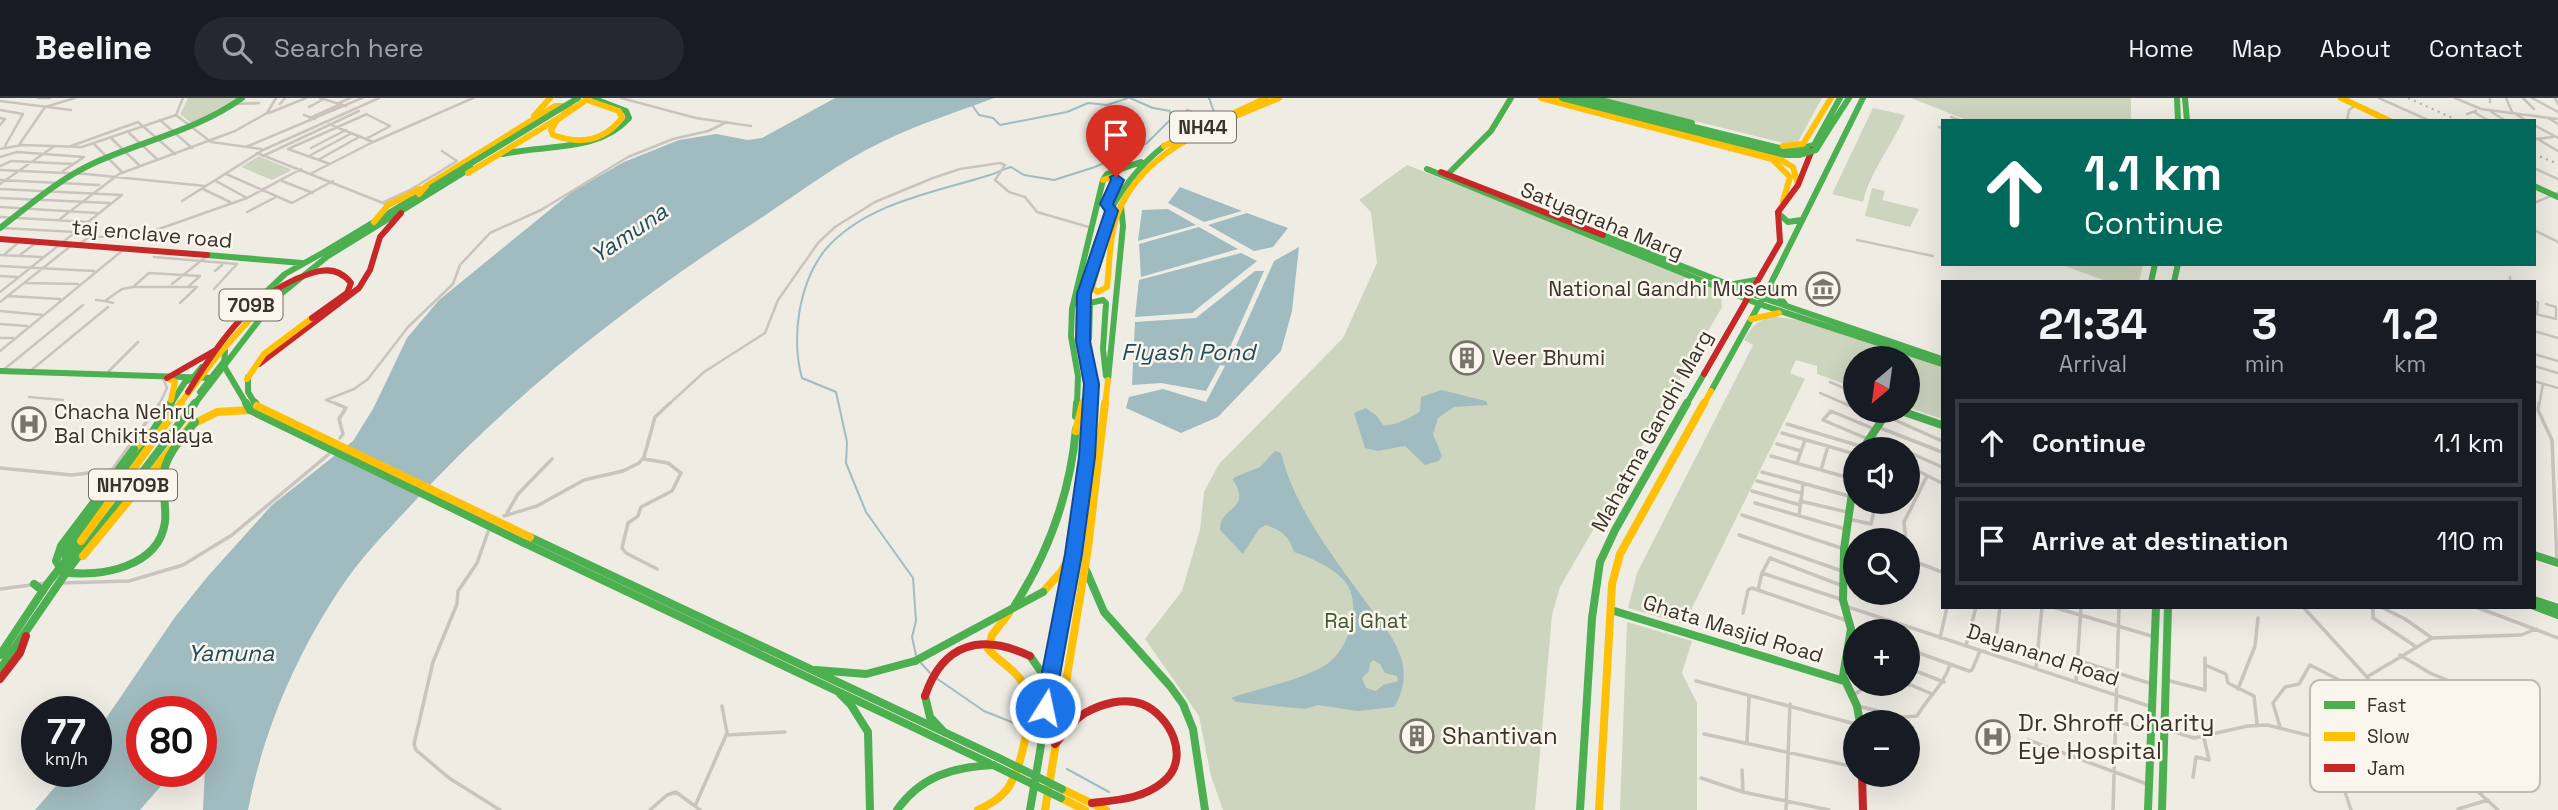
<!DOCTYPE html>
<html lang="en">
<head>
<meta charset="utf-8">
<style>
  body { margin:0; font-family:"Space Grotesk",sans-serif; background:#242831; color:#f1f3f6; height:100vh; display:flex; flex-direction:column; font-size:26px; white-space:nowrap }
  * { box-sizing:border-box; margin:0 }
  p { font-size:23px; color:#9ea1a6 }
  .icon { flex:none; width:38px; height:38px; fill:none; stroke:currentColor; stroke-width:2; stroke-linecap:round; stroke-linejoin:round }
  .map { position:relative; flex:1; overflow:hidden }
  .drawer { position:absolute; left:1941px; top:182px; width:595px; height:329px; display:flex; flex-direction:column; background:#171b24; border-radius:0px; box-shadow:0 7px 28px #0002 }
  .drawer>* { flex:none }
  .top-card { position:absolute; left:1941px; top:21px; width:595px; height:147px; border-radius:0px; box-shadow:0 7px 28px #0002; background:#00695c; color:#fff; overflow:hidden }
  .needle { width:46px; rotate:209deg }
  .tools { position:absolute; left:1843px; top:248px; display:grid; gap:14px }
  .tools a { display:grid; place-items:center; width:77px; height:77px; border-radius:50%; background:#171b24; box-shadow:0 7px 28px #0002; font-size:35px }
  .speed { position:absolute; left:21px; top:598px; display:flex; gap:14px; font-size:35px; font-weight:700; text-align:center }
  .speed>* { display:grid; place-content:center; width:91px; height:91px; border-radius:50%; background:#171b24; box-shadow:0 7px 28px #0002; line-height:1 }
  .speed small { font-size:18px; font-weight:400 }
  .speed .limit { border:10px solid #d22; background:#fff; color:#111 }
  .pin { position:absolute; display:grid; place-items:center; width:60px; height:60px; color:#fff; margin:-72px -30px; border-radius:50% 50% 50% 0; rotate:-45deg; box-shadow:0 0 7px #0007 }
  .pin .icon { rotate:45deg }
  .me { position:absolute; width:77px; margin:-38px; rotate:10deg; stroke-linejoin:round; filter:drop-shadow(0 0 5px #0008) }
  .turn { display:flex; align-items:center; gap:24px; height:147px; padding:0 28px; font-size:32px }
  .turn .icon { width:91px; height:91px; stroke-width:2.5 }
  .turn b { display:block; font-size:49px; line-height:60px }
  .eta { display:flex; justify-content:space-evenly; align-items:center; height:119px; text-align:center }
  .eta b { font-size:42px; font-weight:700; line-height:49px }
  ul { padding:0; list-style:none }
  li { display:flex; align-items:center; gap:21px; height:88px; margin:0 14px 10px; padding:0 14px; border:4px solid #363941; border-radius:0px }
  li div { flex:1 }
  li b { display:block; font-size:26px }
  li em { font-style:normal }
  header { display:flex; align-items:center; gap:42px; box-sizing:border-box; height:98px; padding:0 35px; background:#171b24; border-bottom:2px solid #363941 }
  header strong { font-size:33px }
  nav { display:flex; gap:38px; margin-inline-start:auto; font-size:24px }
  .search { width:490px; height:63px; background:#242831; display:flex; align-items:center; gap:18px; box-sizing:border-box; padding:0 24px; border-radius:38px; color:#9ea1a6; font-size:26px }
  .map>svg:first-child { display:block }
  .green { fill:#cdd5bf }
  .water { fill:#a1bcc0; fill-rule:evenodd }
  .lines { fill:none; stroke-linecap:round; stroke-linejoin:round }
  .stream { stroke:#a1bcc0; stroke-width:2 }
  .street-far1 { stroke:#c9c4bd; stroke-width:2.5 }
  .street { stroke:#c9c4bd; stroke-width:3.5 }
  .fast-far1 { stroke:#4caf50; stroke-width:6 }
  .fast { stroke:#4caf50; stroke-width:8 }
  .slow-far1 { stroke:#ffc107; stroke-width:6 }
  .slow { stroke:#ffc107; stroke-width:8 }
  .jam-far1 { stroke:#c62828; stroke-width:6 }
  .jam { stroke:#c62828; stroke-width:8 }
  .rail { stroke:#b1ada7; stroke-width:2; stroke-dasharray:2 4.5; stroke-linecap:butt }
  .fast-bridge-far1 { stroke:#4caf50; stroke-width:6 }
  .fast-bridge { stroke:#4caf50; stroke-width:8 }
  .slow-bridge-far1 { stroke:#ffc107; stroke-width:6 }
  .slow-bridge { stroke:#ffc107; stroke-width:8 }
  .jam-bridge-far1 { stroke:#c62828; stroke-width:6 }
  .jam-bridge { stroke:#c62828; stroke-width:8 }
  .route { fill:#1a73e8; stroke:#114b97; stroke-width:2 }
  .labels { text-anchor:middle; stroke-width:5; stroke-linejoin:round; paint-order:stroke }
  .shield { fill:#faf6ed; stroke:#746d65; stroke-width:2 }
  .shield-label { font-size:19px; font-weight:bold; fill:#3a322b }
  .street-label { font-size:21px; fill:#3a322b; stroke:#faf6ed }
  .poi-label { font-size:21px; fill:#3a322b; stroke:#faf6ed; text-anchor:start }
  .park-label { font-size:21px; fill:#42582e; stroke:#faf6ed }
  .water-label { font-size:23px; font-style:italic; fill:#204e5c; stroke:#faf6ed }
  .near-poi-label { font-size:24px; fill:#3a322b; stroke:#faf6ed; text-anchor:start }
  .key { fill:#faf6ed; stroke:#c0bbb3; stroke-width:2 }
  .key-label { font-size:19px; fill:#3a322b }
</style>
</head>
<body>
<header>
<strong>Beeline</strong>
<div class="search"><svg class="icon" aria-label="search" viewBox="0 0 24 24"><circle cx="10" cy="10" r="6"/><path d="M15 15l6 6"/></svg>Search here</div>
<nav><a>Home</a><a>Map</a><a>About</a><a>Contact</a></nav>
</header>
<div class="map">
<svg width="2558" height="712" viewBox="0 0 2558 712">
  <rect width="100%" height="100%" fill="#efece4"/>
  <path class="green" d="M188 0H238L195 28 180 16Z
    M1603 0H1822L1798 44 1783 45Z
    M1911 0H2131V23H1969Z
    M1873 10 1905 17C1893 47 1871 71 1863 104L1832 96Z
    M259 58 292 72 272 82 241 69Z
    M1407 67 1713 187 1721 196 1722 209 1560 489 1552 517 1535 712H1223L1211 678 1199 618 1145 541 1182 493 1200 432 1204 394 1219 366 1343 240 1377 165 1371 114 1359 102Z
    M1872 90 1885 93 1882 102 1919 111 1910 129 1865 118Z
    M2059 166H2143L2139 184H2109Z
    M1771 218 1803 223 1942 268V321L1908 309V261H1855V290L1817 276V268L1796 262 1790 275 1805 281 1684 526 1628 510 1637 475 1753 247 1744 242C1751 229 1757 223 1771 218Z
    M1627 524 1692 543 1682 575 1697 605V712H1620Z"/>
  <path class="water" d="M835 0H994C957 14 919 26 884 43 837 65 795 98 752 126 631 204 511 298 413 405 388 432 361 459 340 491 296 557 263 634 248 712H203L206 650 201 648V614H142V674H173L140 712H35L68 674H96V635L175 519 208 478 272 407 353 343 373 311 407 240 439 202 573 93 624 64 679 42 716 36 748 42 762 40Z
    M1180 89 1242 113 1204 124 1168 105Z
    M1168 111 1196 127 1138 143 1142 112Z
    M1247 115 1288 130 1273 149 1254 153 1208 127Z
    M1199 129 1238 151 1141 179 1139 146Z
    M1299 149 1292 213 1281 253 1218 319 1181 335 1126 310 1129 299 1163 291 1206 304 1225 268 1220 267 1206 293 1161 285 1132 287 1135 224 1196 220 1255 173H1264L1226 258 1231 259 1274 163Z
    M1241 155 1257 163 1192 215 1135 219 1139 182Z
    M1441 292 1486 303 1488 307 1454 309 1438 320 1433 336 1442 358 1439 363 1425 367 1405 348 1378 353 1365 350 1354 315 1366 310 1377 318 1383 327C1392 329 1413 319 1420 313L1421 299Z
    M1275 353 1281 355C1294 409 1334 460 1366 504 1379 522 1396 540 1402 563 1406 579 1403 595 1394 609L1358 613 1318 607 1305 611 1236 604 1231 600C1257 591 1305 581 1327 566 1348 552 1361 511 1348 488 1339 472 1312 460 1294 454 1289 438 1282 433 1266 427L1259 431 1243 456 1220 432C1219 407 1253 413 1233 382L1235 379 1260 369ZM1373 562 1380 566 1385 575 1397 578 1398 583 1383 587 1376 593 1366 590 1362 580 1369 573 1370 565Z"/>
  <g class="lines">
    <path class="stream" d="M1209 0 1214 14
      M972 7 979 17 993 20 1000 27 1067 14 1088 5 1107 7 1128 0
      M916 557 912 539 916 523 913 480 866 414 846 365 847 344 836 294 802 280C796 259 796 237 799 216 803 192 810 171 825 152 865 105 936 94 990 77 997 75 1003 71 1011 69L1024 77 1054 82 1095 69 1147 45 1171 21 1170 13 1153 10 1130 0
      M921 565 931 576
      M936 580 984 613 1019 627
      M1067 671 1109 694"/>
    <path class="street-far1" d="M38 0H50
      M183 0 176 17 211 44 261 51
      M320 0 346 8
      M621 0 696 20 751 28
      M2379 0 2430 23
      M2455 0 2481 11 2558 21
      M2490 0V4
      M2506 0 2512 14
      M2523 0 2534 11
      M2532 0 2558 14
      M2555 0 2558 6
      M0 3 71 12
      M339 5 350 0
      M235 6 259 5
      M280 6 285 0
      M309 9 322 2
      M0 12 23 16 5 48
      M1187 12 1211 21
      M2490 13 2506 23
      M2474 14 2489 23
      M269 15 306 0
      M2514 15 2527 23
      M366 16 390 28 366 41
      M2467 16 2476 13
      M304 17 315 21
      M1951 19 1962 23
      M0 20 5 21 0 27
      M310 20 341 6
      M2548 20 2558 26
      M160 22 192 50
      M2347 23 2349 12 2356 7
      M329 26 373 44
      M2534 27 2558 40
      M1939 29 1942 30
      M127 33 158 62
      M2534 39 2558 53
      M111 40 140 68
      M2536 41 2553 39
      M94 46 122 74
      M19 47 45 9 75 0
      M71 48 138 24 175 56
      M246 49 362 0
      M311 50 346 32
      M0 51 22 47 82 49 176 17
      M257 55 388 107
      M263 58 359 13
      M309 58 352 35
      M0 59 17 54 84 59 63 73
      M318 62 359 39
      M330 66 288 51 367 16
      M0 68 11 63 73 66
      M2534 70 2558 81
      M0 72 86 76 205 88
      M312 75 373 44 473 0
      M226 76 292 105 333 83
      M0 82 99 87
      M282 83 313 95
      M0 86 53 49
      M0 91 122 97 0 194
      M203 91 230 104
      M0 100 109 105
      M247 100 301 71
      M182 103 263 52 379 0
      M384 104 410 92 457 63 442 53
      M2534 105 2558 95
      M0 109 97 115
      M247 114 276 99
      M0 119 88 124
      M60 121 119 76 235 33 267 15 276 0
      M2 130 75 134
      M2534 132 2558 144
      M1857 142 1933 158
      M78 147 89 139 139 138 247 100 216 83
      M5 156 20 143
      M0 157 42 159
      M20 157 37 144
      M154 159 237 166 214 191
      M0 168 94 173
      M215 173 222 167
      M149 175 200 178 188 189H133Z
      M0 178 17 179
      M2510 179V184
      M26 185 78 186
      M172 186 207 158
      M8 198 60 201
      M96 202 105 203
      M2534 202 2538 205 2537 216H2534
      M0 204 72 147
      M113 205 105 203 122 191 133 189
      M180 205 197 189H188
      M0 213 43 217
      M2536 216 2556 221V209L2546 206
      M0 226 27 228
      M2534 233 2558 240
      M0 240H13
      M0 253 123 152
      M2534 256 2558 263
      M2534 268 2558 275
      M2 273 83 207
      M29 274 108 209
      M105 277 138 244
      M2534 283 2558 290
      M1830 284 1855 295
      M1820 295 1848 307
      M29 299 63 302
      M159 307 167 290 163 280
      M339 307 326 302 354 291 368 281 408 229 453 186 460 167 490 135 541 112 628 59 673 41 708 33 727 24
      M668 307 704 274 765 235 778 202 818 145 835 129 875 104 933 80 960 71 1000 65 1005 67 995 82 1009 94 1025 99 1037 114 1092 130
      M2539 307 2543 286"/>
    <path class="street" d="M335 305 346 310 339 321 343 336 340 340
      M1844 305 1855 310
      M2539 305 2538 312 2552 342 2557 464
      M1864 313 1881 321
      M1886 318 1942 343
      M1787 326 1873 352
      M1878 329 1942 354
      M1782 335 1855 356
      M1872 338 1903 352
      M1868 341 1823 322 1831 313 1874 331
      M1777 346 1801 353
      M1908 354 1942 369
      M1771 358 1853 381
      M644 361 668 365 681 375 672 393 641 409 638 418 628 425 622 450 626 455 657 471
      M1797 365 1805 342
      M1908 368 1942 385
      M0 370 72 377 112 372 160 305
      M1821 372 1828 348
      M1762 374 1849 398
      M1757 383 1801 395
      M1752 393 1800 407
      M1800 403 1847 414
      M1755 405 1845 431
      M507 415 518 396 552 361
      M1742 417 1844 451
      M504 418 537 408 584 382 623 373 639 365 644 359 655 319 670 305
      M1799 418 1803 386
      M1848 421 1871 426 1876 404
      M488 434 477 465 458 493 457 506 433 564 414 646 416 652 449 680 500 712
      M1739 437 1842 473
      M1906 443 1904 424 1927 378
      M1908 461 1942 474
      M1762 475 1770 460 1843 488
      M61 485 129 483 183 467 232 437 329 356
      M0 491 46 485
      M1758 492 1762 475 1843 502
      M1845 508 2152 609
      M2053 509 2155 539
      M2303 509 2367 579 2390 613 2498 712
      M2373 509V520L2415 548
      M2381 509 2405 521 2432 540
      M2476 509 2558 540
      M1743 515 1748 492 1752 490 1848 523
      M1940 540 1947 509
      M1966 548 1976 509
      M1908 551 1969 573 1972 572 1980 553
      M1994 557 2000 509
      M2400 557 2430 575 2473 593
      M2077 562 2152 586
      M2205 567 2226 576 2228 585 2254 598 2257 626
      M1908 570 1944 584
      M2036 570 2042 509
      M2367 579 2432 540 2521 537 2536 531
      M2166 582 2205 592V560
      M1696 583 1855 626
      M2076 584 2081 509
      M1894 586 1911 587 1932 596
      M2238 591 2255 548 2258 520
      M1851 599 1869 586
      M1857 608 1904 619 1917 618C1928 599 1943 588 1950 567
      M2116 623 2151 633
      M2280 629 2273 605 2285 589 2299 586 2310 567 2380 603
      M2165 631 2194 640 2248 628 2267 627 2347 647 2400 623
      M1704 636 1855 669
      M727 637 785 634
      M2028 642 2147 686
      M1747 644 1749 599
      M2347 647 2345 694 2351 712
      M1742 672 1743 694
      M2193 679 2196 659 2209 662 2204 640
      M1701 680 1743 694 1829 712
      M695 708 727 635 722 608
      M2458 711 2488 702
      M650 712 667 697 676 694 700 712
      M1786 712 1790 606
      M2113 712 2119 509"/>
    <path class="fast-far1" d="M1577 0 1792 53 1814 47 1840 0
      M1593 0 1692 25
      M2177 0 2178 23
      M2185 0 2187 23
      M1834 23 1849 0
      M503 56C545 46 598 55 629 20L626 13 592 0
      M1427 71 1759 206 1942 266
      M1447 77 1491 33 1511 0
      M2534 88 2558 99
      M1778 115 1788 124 1801 122
      M0 130C30 107 59 81 94 65 144 42 196 33 242 0
      M1603 137 1763 200 1942 261
      M324 154 432 89
      M207 157 302 165
      M2151 184 2155 166
      M2174 184 2178 166
      M1734 186 1756 182
      M1770 187 1785 206
      M246 213 285 176 326 153
      M1085 250 1089 241 1090 205 1103 202 1106 205 1103 251 1106 278
      M0 273 214 280
      M248 279V294L256 307
      M1108 282 1123 128 1121 108
      M1711 293 1770 187 1863 0
      M200 294 225 262
      M170 307 185 284 193 280 202 269
      M194 307 276 200 328 158 471 70
      M1077 307 1078 278 1071 238 1072 211 1103 82 1107 76 1141 64
      M1092 307C1092 278 1084 251 1084 222 1082 156 1113 88 1164 48
      M1686 307 1704 276"/>
    <path class="fast" d="M255 305 257 308
      M1901 313 1942 327
      M1076 318 1077 305
      M1862 352 1888 313
      M1855 374 1844 451 1843 502 1851 531 1843 578 1857 608 1860 625
      M530 439 997 659
      M524 445 989 665
      M2534 457 2558 465
      M66 463 65 454 70 446 142 351 171 305
      M1086 472 1104 514 1170 588 1183 606 1193 631 1205 712
      M34 486 43 493
      M2534 502 2558 510
      M1015 507C1050 452 1070 396 1076 331
      M2534 508 2558 517
      M1611 512 1844 583
      M0 557 48 485 81 443
      M1030 558 1049 585
      M0 571 68 472 195 305
      M816 572 866 576 915 563
      M840 596 851 607 868 634 870 712
      M925 598 930 619 944 634
      M897 712C921 678 953 669 993 667
      M1030 712 1078 430 1092 305
      M1580 712 1592 520 1600 464 1615 432 1687 305
      M2148 712 2156 509
      M2162 712 2168 509"/>
    <path class="slow-far1" d="M1541 0 1772 61 1790 79 1783 103
      M1548 0 1776 59 1793 69 1798 87
      M2341 0 2390 23
      M534 18 550 0
      M1164 48 1266 0
      M1783 48 1803 46 1831 0
      M1103 82 1112 79 1117 82 1106 106 1111 113
      M419 96 426 88 555 8H570L562 18 468 75
      M374 124 388 107 420 91
      M1101 157 1092 190 1098 194 1107 189C1110 163 1109 134 1120 110 1148 48 1221 25 1279 0
      M1751 221 1779 215
      M167 280 175 284 171 302
      M1082 307 1090 288
      M1105 307 1108 282
      M1703 307 1711 293"/>
    <path class="slow" d="M1076 333 1083 305
      M134 351 148 335
      M83 458 191 327 217 314 250 312
      M1043 494 1061 474 1071 456
      M1062 691 1106 712
      M1061 700 1085 712
      M978 712C989 707 1001 700 1008 690 1022 668 1034 614 1025 590 1019 573 999 564 988 551L992 537 1009 515
      M1045 712 1088 450 1105 305
      M1599 712 1612 486 1620 456 1704 305"/>
    <path class="jam-far1" d="M1441 74 1603 137
      M0 141 207 157
      M259 266 359 190 370 172 380 139 401 115
      M1704 276 1780 144 1778 114 1798 87 1812 52
      M167 280 214 253"/>
    <path class="jam" d="M0 581 20 555 26 538
      M1055 646C1064 636 1073 622 1085 615 1101 606 1124 599 1142 606 1170 617 1192 661 1163 684 1143 701 1117 702 1092 705
      M1862 677 1863 712"/>
    <path class="rail" d="M2408 0 2459 23
      M2534 56 2558 66"/>
    <path class="fast-bridge-far1" d="M1562 0 1785 57H1799L1816 52 1834 23
      M432 89 578 0
      M225 253 224 268 247 307"/>
    <path class="fast-bridge" d="M246 305 250 312 524 445
      M134 351 61 448 56 463 63 474C100 480 159 469 165 424 167 406 160 388 165 369 170 352 184 338 195 324
      M915 563 1043 494
      M997 659 1062 691
      M993 667 1061 700"/>
    <path class="slow-bridge-far1" d="M589 0 557 22 551 32 553 37C580 47 604 43 622 20L619 13 590 3
      M247 281 264 256 312 220
      M179 307 218 257 269 200"/>
    <path class="slow-bridge" d="M257 308 530 439
      M81 443 181 305"/>
    <path class="jam-bridge-far1" d="M188 294C219 244 253 193 312 175 327 170 341 172 351 185L347 195 312 220"/>
    <path class="jam-bridge" d="M925 598C943 545 981 535 1030 558"/>
  </g>
  <path class="route" d="M1116 76 1124 82 1113 106 1118 113 1091 196 1090 243 1099 286 1095 359 1082 456 1054 610 1051 616 1045 618 1038 616 1035 610 1065 456 1079 359 1084 286 1076 243 1077 196 1105 113 1100 106 1111 82 1110 79Z"/>
  <defs>
    <symbol id="museum-ring" viewBox="-11 -11 22 22"><circle r="9.5" fill="#faf6ed" stroke="#79736c" stroke-width="1.5"/><path d="M0-6L6-3V-2H-6V-3ZM-5-1h2V3h-2ZM-1-1h2V3h-2ZM3-1h2V3H3ZM-6 4H6V6H-6Z" fill="#79736c"/></symbol>
    <symbol id="building-ring" viewBox="-11 -11 22 22"><circle r="9.5" fill="#faf6ed" stroke="#79736c" stroke-width="1.5"/><path d="M-4-6H4V6H1V3H-1V6H-4ZM-2.5-4.3h1.7v1.8h-1.7ZM.8-4.3h1.7v1.8H.8ZM-2.5-1h1.7V.8h-1.7ZM.8-1h1.7V.8H.8Z" fill="#79736c"/></symbol>
    <symbol id="hospital-ring" viewBox="-11 -11 22 22"><circle r="9.5" fill="#faf6ed" stroke="#79736c" stroke-width="1.5"/><path d="M-5-5h3v3.5h4V-5h3V5h-3V1.5h-4V5h-3Z" fill="#79736c"/></symbol>
  </defs>
  <g fill-rule="evenodd">
    <use href="#museum-ring" x="1804" y="172" width="38" height="38"/>
    <use href="#building-ring" x="1448" y="241" width="38" height="38"/>
    <use href="#hospital-ring" x="10" y="307" width="38" height="38"/>
    <use href="#building-ring" x="1398" y="619" width="38" height="38"/>
    <use href="#hospital-ring" x="1974" y="620" width="38" height="38"/>
  </g>
  <g class="labels">
    <g class="shield">
      <rect x="1170" y="13.5" width="66" height="31" rx="5"/>
      <rect x="219.5" y="191.5" width="63" height="31" rx="5"/>
      <rect x="89" y="371.5" width="88" height="31" rx="5"/>
    </g>
    <g class="shield-label">
      <text x="1203" y="36">NH44</text>
      <text x="251" y="214">709B</text>
      <text x="133" y="394">NH709B</text>
    </g>
    <g class="street-label">
      <text transform="translate(1602 123) rotate(22)" y="7">Satyagraha Marg</text>
      <text transform="translate(152 136) rotate(5)" y="7">taj enclave road</text>
      <text transform="translate(1652 333) rotate(-61)" y="7">Mahatma Gandhi Marg</text>
      <text transform="translate(1733 531) rotate(17)" y="7">Ghata Masjid Road</text>
      <text transform="translate(2043 557) rotate(18)" y="7">Dayanand Road</text>
    </g>
    <g class="poi-label">
      <text x="1798" y="198" text-anchor="end">National Gandhi Museum</text>
      <text x="1492" y="267">Veer Bhumi</text>
      <text x="54" y="321">Chacha Nehru<tspan x="54" dy="24">Bal Chikitsalaya</tspan></text>
    </g>
    <g class="park-label">
      <text x="1366" y="530">Raj Ghat</text>
    </g>
    <g class="water-label">
      <text transform="translate(629 135) rotate(-34)" y="8">Yamuna</text>
      <text x="1188" y="262">Flyash Pond</text>
      <text x="231" y="563">Yamuna</text>
    </g>
    <g class="near-poi-label">
      <text x="2018" y="633">Dr. Shroff Charity<tspan x="2018" dy="28">Eye Hospital</tspan></text>
      <text x="1442" y="646">Shantivan</text>
    </g>
  </g>
  <rect x="2310" y="582" width="230" height="112" rx="10" class="key"/>
  <rect x="2324" y="603" width="31" height="8" fill="#4caf50"/>
  <rect x="2324" y="634" width="31" height="9" fill="#ffc107"/>
  <rect x="2324" y="666" width="31" height="8" fill="#c62828"/>
  <g class="key-label">
    <text x="2367" y="614">Fast</text>
    <text x="2367" y="645">Slow</text>
    <text x="2367" y="677">Jam</text>
  </g>
</svg>
<div class="tools">
<a><svg class="needle" viewBox="-14 -14 28 28"><path d="M0-13l5 13h-10z" fill="#e53935"/><path d="M0 13l5-13h-10z" fill="#9ea1a6"/></svg></a>
<a><svg class="icon" aria-label="sound" viewBox="0 0 24 24"><path d="M4 9h4l5-4v14l-5-4H4zM17 9q2 3 0 6"/></svg></a>
<a><svg class="icon" aria-label="search" viewBox="0 0 24 24"><circle cx="10" cy="10" r="6"/><path d="M15 15l6 6"/></svg></a>
<a>+</a>
<a>−</a>
</div>
<div class="speed"><div>77<small>km/h</small></div><div class="limit">80</div></div>
<div class="pin" style="left:1116px;top:79px;background:#d93025"><svg class="icon" aria-label="arrive" viewBox="0 0 24 24"><path d="M6 21V4h12l-3 4 3 4H6"/></svg></div>
<svg class="me" style="left:1045px;top:610px" viewBox="-20 -20 40 40"><circle r="17" fill="#1a73e8" stroke="#fff" stroke-width="3"/><path d="M0-11L8 9 0 5-8 9z" fill="#fff"/></svg>
<div class="top-card">
<div class="turn"><svg class="icon" aria-label="ahead" viewBox="0 0 24 24"><path d="M12 20V5M6 11l6-6 6 6"/></svg><div><b>1.1 km</b>Continue</div></div>
</div>
<section class="drawer">
<div class="eta">
<div><b>21:34</b><p>Arrival</p></div>
<div><b>3</b><p>min</p></div>
<div><b>1.2</b><p>km</p></div>
</div>
<ul>
<li><svg class="icon" aria-label="ahead" viewBox="0 0 24 24"><path d="M12 20V5M6 11l6-6 6 6"/></svg><div><b>Continue</b></div><em>1.1 km</em></li>
<li><svg class="icon" aria-label="arrive" viewBox="0 0 24 24"><path d="M6 21V4h12l-3 4 3 4H6"/></svg><div><b>Arrive at destination</b></div><em>110 m</em></li>
</ul>
</section>
</div>
</body>
</html>
